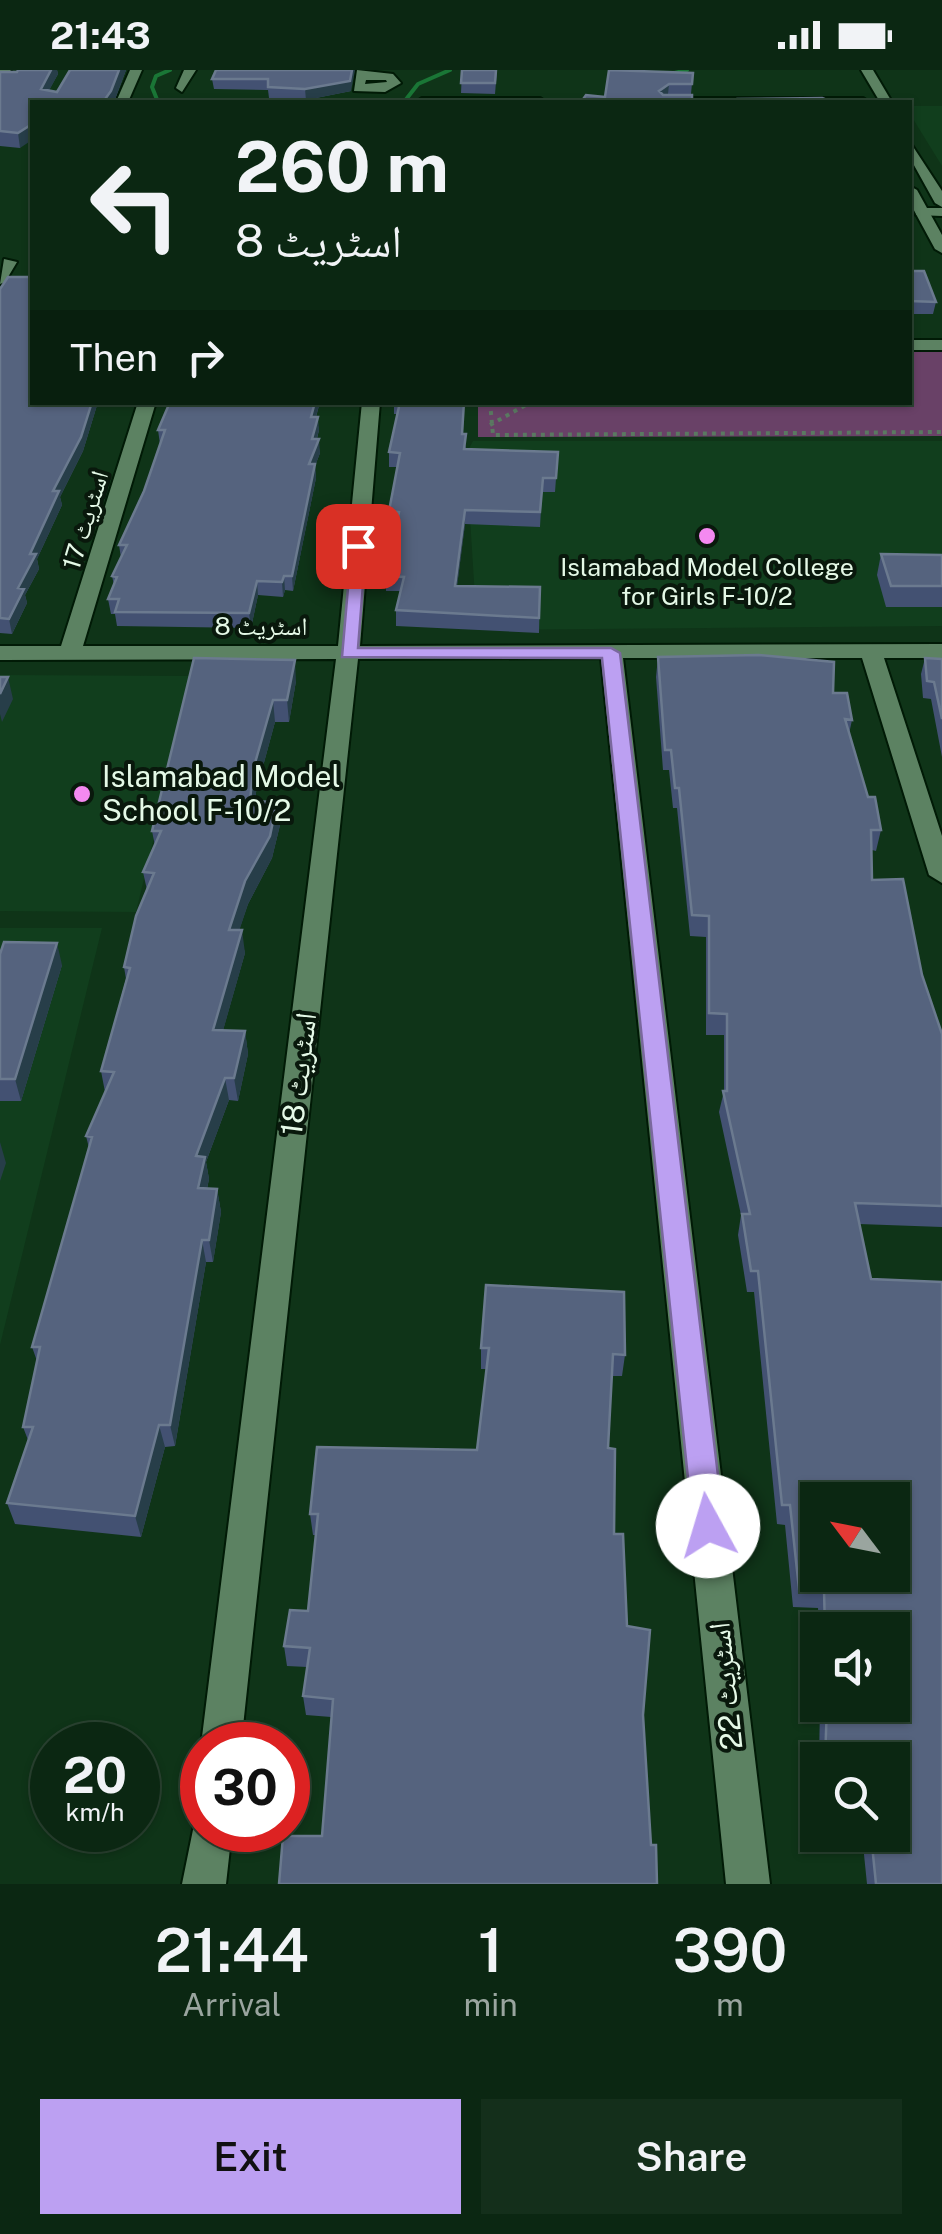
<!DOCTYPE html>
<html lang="en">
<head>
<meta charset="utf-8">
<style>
  body { margin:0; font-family:"Public Sans","Noto Naskh Arabic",sans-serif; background:#142f1b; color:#f1f3f6; height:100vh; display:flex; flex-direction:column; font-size:38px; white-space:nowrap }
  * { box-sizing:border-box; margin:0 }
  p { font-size:32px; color:#9aa59f }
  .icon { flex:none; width:55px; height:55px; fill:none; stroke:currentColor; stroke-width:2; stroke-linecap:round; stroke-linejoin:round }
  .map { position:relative; height:1814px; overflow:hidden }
  .details { display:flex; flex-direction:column; background:#0b2712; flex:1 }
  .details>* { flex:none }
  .guide { position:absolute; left:30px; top:30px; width:882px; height:305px; border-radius:0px; box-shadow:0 2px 8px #0004,0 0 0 2px #2b4432; background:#0b2712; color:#f1f3f6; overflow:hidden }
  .needle { width:65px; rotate:302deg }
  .fabs { position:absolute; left:800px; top:1412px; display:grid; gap:20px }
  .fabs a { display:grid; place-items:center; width:110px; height:110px; border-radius:0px; background:#0b2712; box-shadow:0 2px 8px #0004,0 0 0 2px #2b4432; font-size:50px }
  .speed { position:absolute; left:30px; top:1652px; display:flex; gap:20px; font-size:50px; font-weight:700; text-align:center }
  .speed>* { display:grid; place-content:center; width:130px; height:130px; border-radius:50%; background:#0b2712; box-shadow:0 2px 8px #0004,0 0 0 2px #2b4432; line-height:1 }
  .speed small { font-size:25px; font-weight:400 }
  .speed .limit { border:15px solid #d22; background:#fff; color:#111 }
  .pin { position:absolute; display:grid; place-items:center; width:85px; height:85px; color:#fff; margin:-42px; border-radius:20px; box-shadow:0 5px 15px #0006 }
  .me { position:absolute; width:110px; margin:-55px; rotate:354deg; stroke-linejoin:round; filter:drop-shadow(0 0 8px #0008) }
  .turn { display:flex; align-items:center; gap:35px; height:210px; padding:0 40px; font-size:45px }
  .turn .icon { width:130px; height:130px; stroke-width:2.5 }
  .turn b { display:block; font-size:70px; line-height:85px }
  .then { display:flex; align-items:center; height:95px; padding:0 40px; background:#0003; gap:20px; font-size:38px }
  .eta { display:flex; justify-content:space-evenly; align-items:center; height:170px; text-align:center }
  .eta b { font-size:60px; font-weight:600; line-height:70px }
  .button { display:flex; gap:20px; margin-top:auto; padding:20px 40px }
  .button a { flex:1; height:115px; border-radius:0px; background:#bca0f2; color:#111; font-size:40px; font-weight:600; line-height:115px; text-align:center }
  .button a+a { background:#142f1b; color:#f1f3f6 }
  .status { display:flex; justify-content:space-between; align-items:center; height:70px; padding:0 50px; background:#0b2712; direction:ltr }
  .status svg { height:28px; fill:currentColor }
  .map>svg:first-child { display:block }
  .built { fill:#113e1d }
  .green { fill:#694167 }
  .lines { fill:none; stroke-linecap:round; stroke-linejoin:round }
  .stream { stroke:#1a7636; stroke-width:4 }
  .minor-casing { stroke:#011a06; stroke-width:4 }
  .tertiary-casing { stroke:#011a06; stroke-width:4 }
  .path { stroke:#5a7961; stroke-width:4; stroke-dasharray:4 5; stroke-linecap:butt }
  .minor { fill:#5c8262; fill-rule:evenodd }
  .tertiary { fill:#5c8262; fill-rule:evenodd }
  .wall { fill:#435172 }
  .shaded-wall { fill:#273e49 }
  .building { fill:#55637e; stroke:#6b7a8f; stroke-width:2.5; fill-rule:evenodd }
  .route { fill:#bca0f2; stroke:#7a689d; stroke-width:2.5 }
  .poi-dot { fill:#f489f0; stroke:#09180c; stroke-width:4 }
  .labels { text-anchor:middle; stroke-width:8; stroke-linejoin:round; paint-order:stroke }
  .far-street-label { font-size:25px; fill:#e5f9e7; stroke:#09180c }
  .far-poi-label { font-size:25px; fill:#e5f9e7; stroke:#09180c }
  .poi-label { font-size:30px; fill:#e5f9e7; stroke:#09180c; text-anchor:start }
  .street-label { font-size:30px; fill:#e5f9e7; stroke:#09180c }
</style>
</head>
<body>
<div class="status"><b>21:43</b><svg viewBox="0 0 49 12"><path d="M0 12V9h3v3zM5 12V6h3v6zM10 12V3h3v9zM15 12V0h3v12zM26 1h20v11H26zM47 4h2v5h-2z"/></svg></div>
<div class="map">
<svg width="942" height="1814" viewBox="0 0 942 1814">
  <rect width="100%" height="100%" fill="#0f3418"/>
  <path class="built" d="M910 36H942V96L910 44Z
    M473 371H942V556L477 560 466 384Z
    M0 605 193 606 136 842 0 841Z
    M0 858H102L0 1275Z"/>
  <path class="green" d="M910 280H942V366L478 367V333L910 332Z"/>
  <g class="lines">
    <path class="stream" d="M666 5 687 0
      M158 32 152 17 156 6 170 0
      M404 32 418 14 450 0"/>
    <defs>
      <path id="minor" d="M0 0H11L0 12Z
        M130 0H142L128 32H116Z
        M184 0H196L182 22 176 18Z
        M357 0 393 4 401 13 385 22 354 21ZM366 10H386L387 12 365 14Z
        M422 28H540L546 32H416Z
        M668 28H863L869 32H662Z
        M921 138H942V146L916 145Z
        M4 189 17 192 5 212 0 214Z
        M910 270H942V280H910Z
        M138 332H156L83 576H338L362 332H380L360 576 942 574V588H884L942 766V813L929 805 862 588H623L770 1814H726L601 588 358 589 241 1675H202V1680L201 1675 336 589 0 590V576H61Z
        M202 1742V1760H232L226 1814H182L196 1745Z"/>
      <path id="tertiary" d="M861 0H873L892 32H880Z
        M910 72 942 121V137L935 133 910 88Z
        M910 116 917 120 942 165V183L935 179 910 133Z"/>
    </defs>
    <use href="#minor" class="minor-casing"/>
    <use href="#tertiary" class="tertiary-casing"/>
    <path class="path" d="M490 332 493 365 942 362
      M490 355 531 332"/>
    <use href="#minor" class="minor"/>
    <use href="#tertiary" class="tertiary"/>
  </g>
  <path class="wall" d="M18 0H57L58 4 49 20 57 22 70 0H126L114 32H32L20 78 0 76V2H17Z
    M216 0 351 21 306 30 269 28 268 20 214 19 212 9Z
    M462 0H497L495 24 461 23Z
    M633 1 693 3 691 24 605 27Z
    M910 201 936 232 933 244H910Z
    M0 219 32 332H98L83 381 60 427 62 435 37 489 39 499 25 525 27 533 12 564 0 563Z
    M320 332 316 347 319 360 317 369 320 383 315 396 316 408 293 521 285 520 283 527 258 525 251 558 117 556 115 544H111L108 529 114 515 112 506 121 488 119 475 144 421 160 374 158 360Z
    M394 332H464L463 364 466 379 558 382 555 422H542L540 457 465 454 457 516 540 517 539 563 396 556V540L401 521H386V506L396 456H390L389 441 397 397H389V382L398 344H394Z
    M881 484 942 485V537H886L877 505Z
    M658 587 833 623 852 650 849 664 868 727 881 760 876 781 872 780V810L922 905 942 964V1157L859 1154 942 1814H867L862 1765H892V1690H819L820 1635H892V1560H819L818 1538 793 1537 785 1455 777 1454 754 1222H747L738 1165 741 1145 719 1042 724 1021V965H706V867L690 866 677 738H673L669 700H663L656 607Z
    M194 588 296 611 289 652H275L256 722 255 731 280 755 272 788 248 834 239 860 245 883 223 960 245 961 248 984 238 1031 229 1030 206 1092 209 1109 207 1119H217L221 1142 213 1192H206L175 1376 165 1377 141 1467 15 1454 7 1433 28 1370 23 1357 37 1291 32 1277 89 1078 86 1066 105 1022 101 1001 126 909 124 897 147 820 143 802 155 776 152 761Z
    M925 588 942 589V687L931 629 923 628 921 604Z
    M0 884 62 895 21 1031H0Z
    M481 1278 625 1285 622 1306H612L322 1766 331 1647 306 1645 303 1626 307 1597 287 1596 284 1576 308 1541 316 1465H313L310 1444 477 1380 486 1299H481Z"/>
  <path class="shaded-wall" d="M51 0H57L58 4 43 32 41 19Z
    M119 0H126L114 32H103Z
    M352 0H355L351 21 306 30 305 19Z
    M669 14 668 24 658 32 659 21Z
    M32 54V70L20 78 18 63Z
    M92 332H98L83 381 60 427 62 435 37 489 39 499 25 525 27 533 12 564 9 549 18 518 53 421Z
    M315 332H320L312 360 311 347Z
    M318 347 319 360 313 382 312 369Z
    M319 369 320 383 315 396 316 408 293 521 292 506 309 394Z
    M465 440V454L455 531V516Z
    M284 506 285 520 283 527 282 512Z
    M257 511 258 525 251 558 249 543Z
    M295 590 296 611 289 652 287 630Z
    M8 607 13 629 2 652 0 644V624Z
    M273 630 275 652 256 722 253 753 250 731 253 700Z
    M277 732 280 755 272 788 248 834 232 883 229 860 245 811Z
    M242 860 245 883 217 982 213 960Z
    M57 873 62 895 21 1031 15 1009Z
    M245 961 248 984 238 1031 234 1008Z
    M225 1008 229 1030 206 1092 209 1109 202 1141 198 1118 196 1086Z
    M0 1072 6 1093 0 1111Z
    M217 1119 221 1142 213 1192 209 1170Z
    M202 1170 206 1192 175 1376 170 1355Z
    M159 1355 165 1377 141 1467 135 1446Z"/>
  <path class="building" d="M18 0H51L41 19 57 22 70 0H119L111 21 103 32H32V54L18 63 0 61V2H17Z
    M216 0H352L350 11 305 19 268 17V9H212Z
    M462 0H496L495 13H461Z
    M609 0 693 3 692 14H669L659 21 663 25H692V32H581L586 25 605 27Z
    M822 28 832 32H739L738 29Z
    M910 201H924L936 232 910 231Z
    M8 207H32V332H92L81 367 53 421H59L30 484H36L18 518 24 519 9 549 0 548V219Z
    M170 332H315L311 347H318L312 369H319L309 394H315L292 506H284L282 512 257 511 249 543 115 542 119 529H108L117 507 112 506 127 475H119L144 421 165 360H158Z
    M400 332H464L462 364H466L464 379 558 382 556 408H543L540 442 465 440 455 516 540 517 539 548 396 540 404 507 386 506 399 442 389 441 400 383 389 382Z
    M881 484 942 485V516H891Z
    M759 585 834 592 833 623H847L852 650 845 649 868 727H875L881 760H871L872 810 903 809 922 905 942 964V1136L855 1133 871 1209 942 1212V1814H876L871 1765H892V1690H825L827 1635H892V1560H825L824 1520 799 1519 790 1435H782L758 1201H751L742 1144H750L723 1021H727V944L709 943V846L692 845 679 718H675L671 680H665L658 587ZM818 1430H892V1505H818Z
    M194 588 295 590 287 630H273L253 700 250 731 277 732 270 766 245 811 229 860H242L213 960 245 961 234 1008H225L196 1086 205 1087 198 1118 217 1119 209 1170H202L170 1355H159L135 1446 7 1433 33 1357H23L40 1277H32L92 1067 86 1066 114 1002 101 1001 130 898 124 897 136 846 154 803 143 802 161 761H152Z
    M925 588 942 589V649L934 612 927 611Z
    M0 607H8L0 624Z
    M4 872 57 873 15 1009H0V884Z
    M486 1215 624 1222 625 1285 613 1284 608 1378 615 1379 614 1464H623L627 1556 650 1560 643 1645 651 1775H656L657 1814H279L283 1766H322L333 1629 303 1626 310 1578 284 1576 290 1540 308 1541 318 1444H310L317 1377 477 1380 489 1278H481Z"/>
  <path class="route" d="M352 472 366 476 358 578H611L620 583 724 1456 719 1467 708 1471 697 1467 693 1456 602 588 342 587Z"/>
  <g class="poi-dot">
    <circle cx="707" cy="466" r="10"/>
    <circle cx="82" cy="724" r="10"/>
  </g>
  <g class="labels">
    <g class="far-street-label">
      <text transform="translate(85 450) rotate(-73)" y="9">اسٹریٹ 17</text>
      <text x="261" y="565">اسٹریٹ 8</text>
    </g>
    <g class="far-poi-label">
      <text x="707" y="506">Islamabad Model College<tspan x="707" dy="29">for Girls F-10/2</tspan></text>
    </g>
    <g class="poi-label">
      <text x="102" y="717">Islamabad Model<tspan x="102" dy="34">School F-10/2</tspan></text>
    </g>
    <g class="street-label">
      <text transform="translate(299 1004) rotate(-83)" y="10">اسٹریٹ 18</text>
      <text transform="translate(726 1616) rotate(-96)" y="10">اسٹریٹ 22</text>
    </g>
  </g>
</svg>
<div class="fabs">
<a><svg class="needle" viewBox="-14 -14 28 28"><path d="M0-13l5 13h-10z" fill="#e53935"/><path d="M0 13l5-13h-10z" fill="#9aa59f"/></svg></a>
<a><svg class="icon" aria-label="sound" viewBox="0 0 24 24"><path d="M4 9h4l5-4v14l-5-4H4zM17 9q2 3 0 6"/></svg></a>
<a><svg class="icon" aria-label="search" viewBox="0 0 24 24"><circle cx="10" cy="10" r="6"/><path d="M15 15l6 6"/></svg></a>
</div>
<div class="speed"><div>20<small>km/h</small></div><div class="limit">30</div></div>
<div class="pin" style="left:358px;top:476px;background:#d93025"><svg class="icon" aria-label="arrive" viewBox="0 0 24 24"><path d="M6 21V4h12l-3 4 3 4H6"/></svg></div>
<svg class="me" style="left:708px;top:1456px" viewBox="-20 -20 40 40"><circle r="19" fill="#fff"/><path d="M0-13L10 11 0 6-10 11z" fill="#bca0f2"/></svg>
<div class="guide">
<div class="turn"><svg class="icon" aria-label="left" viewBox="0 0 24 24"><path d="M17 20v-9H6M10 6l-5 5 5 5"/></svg><div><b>260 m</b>اسٹریٹ 8</div></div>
<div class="then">Then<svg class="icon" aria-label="right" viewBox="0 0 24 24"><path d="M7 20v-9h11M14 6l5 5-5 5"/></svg></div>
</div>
</div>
<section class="details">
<div class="eta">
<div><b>21:44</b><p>Arrival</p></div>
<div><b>1</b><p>min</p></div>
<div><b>390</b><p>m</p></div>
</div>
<div class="button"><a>Exit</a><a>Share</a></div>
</section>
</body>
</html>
